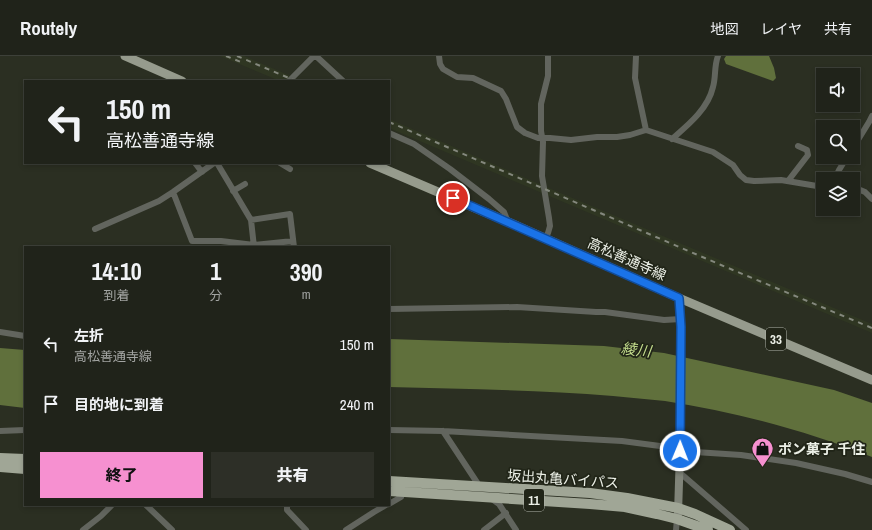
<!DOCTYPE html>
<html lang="ja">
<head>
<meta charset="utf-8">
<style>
  body { margin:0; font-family:"Archivo Narrow","Noto Sans JP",sans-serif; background:#2d2f27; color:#f1f3f6; height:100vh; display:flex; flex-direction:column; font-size:15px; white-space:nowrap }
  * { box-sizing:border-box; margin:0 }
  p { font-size:13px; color:#a2a4a2 }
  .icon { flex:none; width:22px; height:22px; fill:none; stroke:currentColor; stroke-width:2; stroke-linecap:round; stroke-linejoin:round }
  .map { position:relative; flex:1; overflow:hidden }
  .drawer { position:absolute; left:24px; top:190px; width:366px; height:260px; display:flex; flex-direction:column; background:#20231a; border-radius:0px; box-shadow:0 2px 6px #0003,0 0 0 1px #3d4039 }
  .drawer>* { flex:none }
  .top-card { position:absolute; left:24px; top:24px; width:366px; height:84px; border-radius:0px; box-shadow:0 2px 6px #0003,0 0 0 1px #3d4039; background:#20231a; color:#f1f3f6; overflow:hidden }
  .controls { position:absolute; left:816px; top:12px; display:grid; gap:8px }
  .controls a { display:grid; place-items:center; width:44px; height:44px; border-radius:0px; background:#20231a; box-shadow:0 2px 6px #0003,0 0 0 1px #3d4039; font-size:20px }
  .pin { position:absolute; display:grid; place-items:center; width:34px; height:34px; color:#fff; margin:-17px; border:2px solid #fff; border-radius:50%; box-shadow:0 1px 4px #0007 }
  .me { position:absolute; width:44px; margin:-22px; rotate:1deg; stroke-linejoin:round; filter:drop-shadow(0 0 3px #0008) }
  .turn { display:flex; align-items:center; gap:14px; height:84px; padding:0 16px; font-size:18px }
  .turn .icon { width:52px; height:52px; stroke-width:2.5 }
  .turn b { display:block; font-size:28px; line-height:34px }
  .eta { display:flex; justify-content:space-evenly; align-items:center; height:68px; text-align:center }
  .eta b { font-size:24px; font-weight:800; line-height:28px }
  .cta { display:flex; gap:8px; margin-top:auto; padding:8px 16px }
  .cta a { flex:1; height:46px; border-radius:0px; background:#f690d0; color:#111; font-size:16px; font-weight:800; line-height:46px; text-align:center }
  .cta a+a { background:#2d2f27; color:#f1f3f6 }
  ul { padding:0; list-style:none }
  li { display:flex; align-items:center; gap:12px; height:60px; padding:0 16px }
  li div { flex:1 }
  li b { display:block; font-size:15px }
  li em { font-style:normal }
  header { display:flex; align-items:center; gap:24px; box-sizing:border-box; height:56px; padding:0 20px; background:#20231a; border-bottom:1px solid #3d4039 }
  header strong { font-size:19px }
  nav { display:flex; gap:22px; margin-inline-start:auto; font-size:14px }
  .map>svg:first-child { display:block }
  .built { fill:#2f3622 }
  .water { fill:#60703c }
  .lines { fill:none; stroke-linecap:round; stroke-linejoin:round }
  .minor { stroke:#62655e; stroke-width:6 }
  .secondary { stroke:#808479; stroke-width:8 }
  .primary { stroke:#969b8d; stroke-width:9 }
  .trunk { stroke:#a0a696; stroke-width:10 }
  .rail { stroke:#84887d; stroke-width:2; stroke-dasharray:5 5; stroke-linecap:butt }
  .route-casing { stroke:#114b97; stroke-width:10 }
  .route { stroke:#1a73e8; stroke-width:7 }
  .labels { text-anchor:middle; stroke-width:3.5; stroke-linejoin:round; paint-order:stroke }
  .shield { fill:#212518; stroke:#afb3a9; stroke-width:1 }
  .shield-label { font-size:13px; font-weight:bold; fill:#ecf0e7 }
  .street-label { font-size:14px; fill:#ecf0e7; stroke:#212518 }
  .poi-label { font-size:14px; font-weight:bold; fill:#ecf0e7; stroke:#212518; text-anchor:start }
  .water-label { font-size:15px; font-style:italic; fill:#c3dc8c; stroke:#212518 }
</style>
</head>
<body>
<header>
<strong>Routely</strong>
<nav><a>地図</a><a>レイヤ</a><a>共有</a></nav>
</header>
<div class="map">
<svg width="872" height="474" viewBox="0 0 872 474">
  <rect width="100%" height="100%" fill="#2b2f22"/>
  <path class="built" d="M220 0H244L302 25H280Z
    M389 63 544 130 872 268V277L389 72Z"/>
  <path class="water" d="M726 0H769L774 12 776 22 773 25 726 8 724 3Z
    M389 283 604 290 664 297 834 334 872 347V401C805 374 735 356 665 345 648 343 630 342 613 340 539 334 464 333 389 331Z
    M0 292 25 294V352L0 349Z"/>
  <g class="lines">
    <path class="minor" d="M316 0 343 25
      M439 0 440 8 443 13 457 21 473 22 501 35 506 43 517 71 525 77 538 82H550L571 84 597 81H617L630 79 646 74 713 96 733 109 740 119 746 124 754 125 781 124 817 130H823
      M636 0 635 22 646 74
      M289 25 314 0
      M389 77 414 88 450 113 489 143 504 156 508 166
      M672 83C688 69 708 53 713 31 716 21 714 10 718 0
      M853 92 869 66 872 60
      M195 107 202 116
      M217 107 251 164 254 191
      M280 107 290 113
      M835 123 839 114 847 101
      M788 125 808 99 807 94 798 90
      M853 131 865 136 872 143
      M233 135 245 128
      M173 136 192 185H221L254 189 293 185
      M251 164 290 158 294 191
      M95 173 159 145 173 136 214 107
      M545 182 548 177 550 170 549 162 542 120 543 86 541 75V48L548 20V0
      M389 253 517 251 596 256H605L664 264 681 263
      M0 276 25 280
      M389 374 443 375 622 385 660 390 680 395 741 399 796 407 845 418 872 426
      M0 375 25 374
      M443 375 480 431
      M679 416 746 474
      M492 443 499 448 516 474
      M389 448 401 441
      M146 449 172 474
      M287 449V454L306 474
      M83 474 101 460 112 449
      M346 474 374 456 386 449
      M484 474 506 457
      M676 474 677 463"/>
    <path class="secondary" d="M678 458 680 395 681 271 679 242"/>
    <path class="primary" d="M125 0 182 25
      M370 107 508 166 679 242 872 324"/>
    <path class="trunk" d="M0 402 25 403
      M0 411 25 413
      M389 425 590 437 627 442 678 452 695 458 730 474
      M389 435 590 448 625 451 657 458 677 463 708 474"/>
    <path class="rail" d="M226 0 241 6
      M237 0 296 25
      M389 66 721 209 872 272"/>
  </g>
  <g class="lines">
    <defs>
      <path id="route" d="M453 142 679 242 681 271 680 395"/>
    </defs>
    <use href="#route" class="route-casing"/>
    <use href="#route" class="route"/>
  </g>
  <defs>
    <symbol id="shop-pin" viewBox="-11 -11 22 30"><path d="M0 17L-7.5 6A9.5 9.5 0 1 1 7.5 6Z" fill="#f690d0" stroke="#212518"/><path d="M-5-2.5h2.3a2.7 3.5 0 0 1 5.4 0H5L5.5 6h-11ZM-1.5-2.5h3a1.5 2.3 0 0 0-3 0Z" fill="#111"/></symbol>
  </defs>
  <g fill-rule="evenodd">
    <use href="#shop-pin" x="750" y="380" width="25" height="34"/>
  </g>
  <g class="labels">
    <g class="shield">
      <rect x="766" y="272" width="20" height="22" rx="3"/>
      <rect x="524" y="433" width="20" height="22" rx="3"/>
    </g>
    <g class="shield-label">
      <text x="776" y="288">33</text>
      <text x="534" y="449">11</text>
    </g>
    <g class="street-label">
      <text transform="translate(627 203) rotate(24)" y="5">高松善通寺線</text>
      <text transform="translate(563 423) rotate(4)" y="5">坂出丸亀バイパス</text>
    </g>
    <g class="poi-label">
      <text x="778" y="398">ポン菓子 千住</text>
    </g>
    <g class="water-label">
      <text transform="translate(636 294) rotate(7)" y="5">綾川</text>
    </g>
  </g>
</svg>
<div class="controls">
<a><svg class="icon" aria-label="sound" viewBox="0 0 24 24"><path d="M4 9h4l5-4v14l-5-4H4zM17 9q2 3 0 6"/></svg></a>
<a><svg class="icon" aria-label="search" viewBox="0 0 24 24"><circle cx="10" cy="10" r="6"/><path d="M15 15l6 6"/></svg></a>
<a><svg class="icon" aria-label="layers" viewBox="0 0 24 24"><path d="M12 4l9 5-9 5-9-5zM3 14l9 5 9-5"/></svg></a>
</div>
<div class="pin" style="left:453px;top:142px;background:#d93025"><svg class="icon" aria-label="arrive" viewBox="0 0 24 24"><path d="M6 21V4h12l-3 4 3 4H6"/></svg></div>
<svg class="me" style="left:680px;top:395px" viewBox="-20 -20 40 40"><circle r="17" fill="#1a73e8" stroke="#fff" stroke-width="3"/><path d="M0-11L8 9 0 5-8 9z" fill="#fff"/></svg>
<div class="top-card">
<div class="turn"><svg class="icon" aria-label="left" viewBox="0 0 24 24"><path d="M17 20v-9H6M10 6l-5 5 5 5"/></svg><div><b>150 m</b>高松善通寺線</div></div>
</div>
<section class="drawer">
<div class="eta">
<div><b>14:10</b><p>到着</p></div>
<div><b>1</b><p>分</p></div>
<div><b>390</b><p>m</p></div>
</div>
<ul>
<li><svg class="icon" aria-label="left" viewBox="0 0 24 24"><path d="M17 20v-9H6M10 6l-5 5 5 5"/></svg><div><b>左折</b><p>高松善通寺線</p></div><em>150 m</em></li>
<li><svg class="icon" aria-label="arrive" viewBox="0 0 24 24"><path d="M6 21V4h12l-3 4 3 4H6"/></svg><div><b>目的地に到着</b></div><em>240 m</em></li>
</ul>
<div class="cta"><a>終了</a><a>共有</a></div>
</section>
</div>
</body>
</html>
